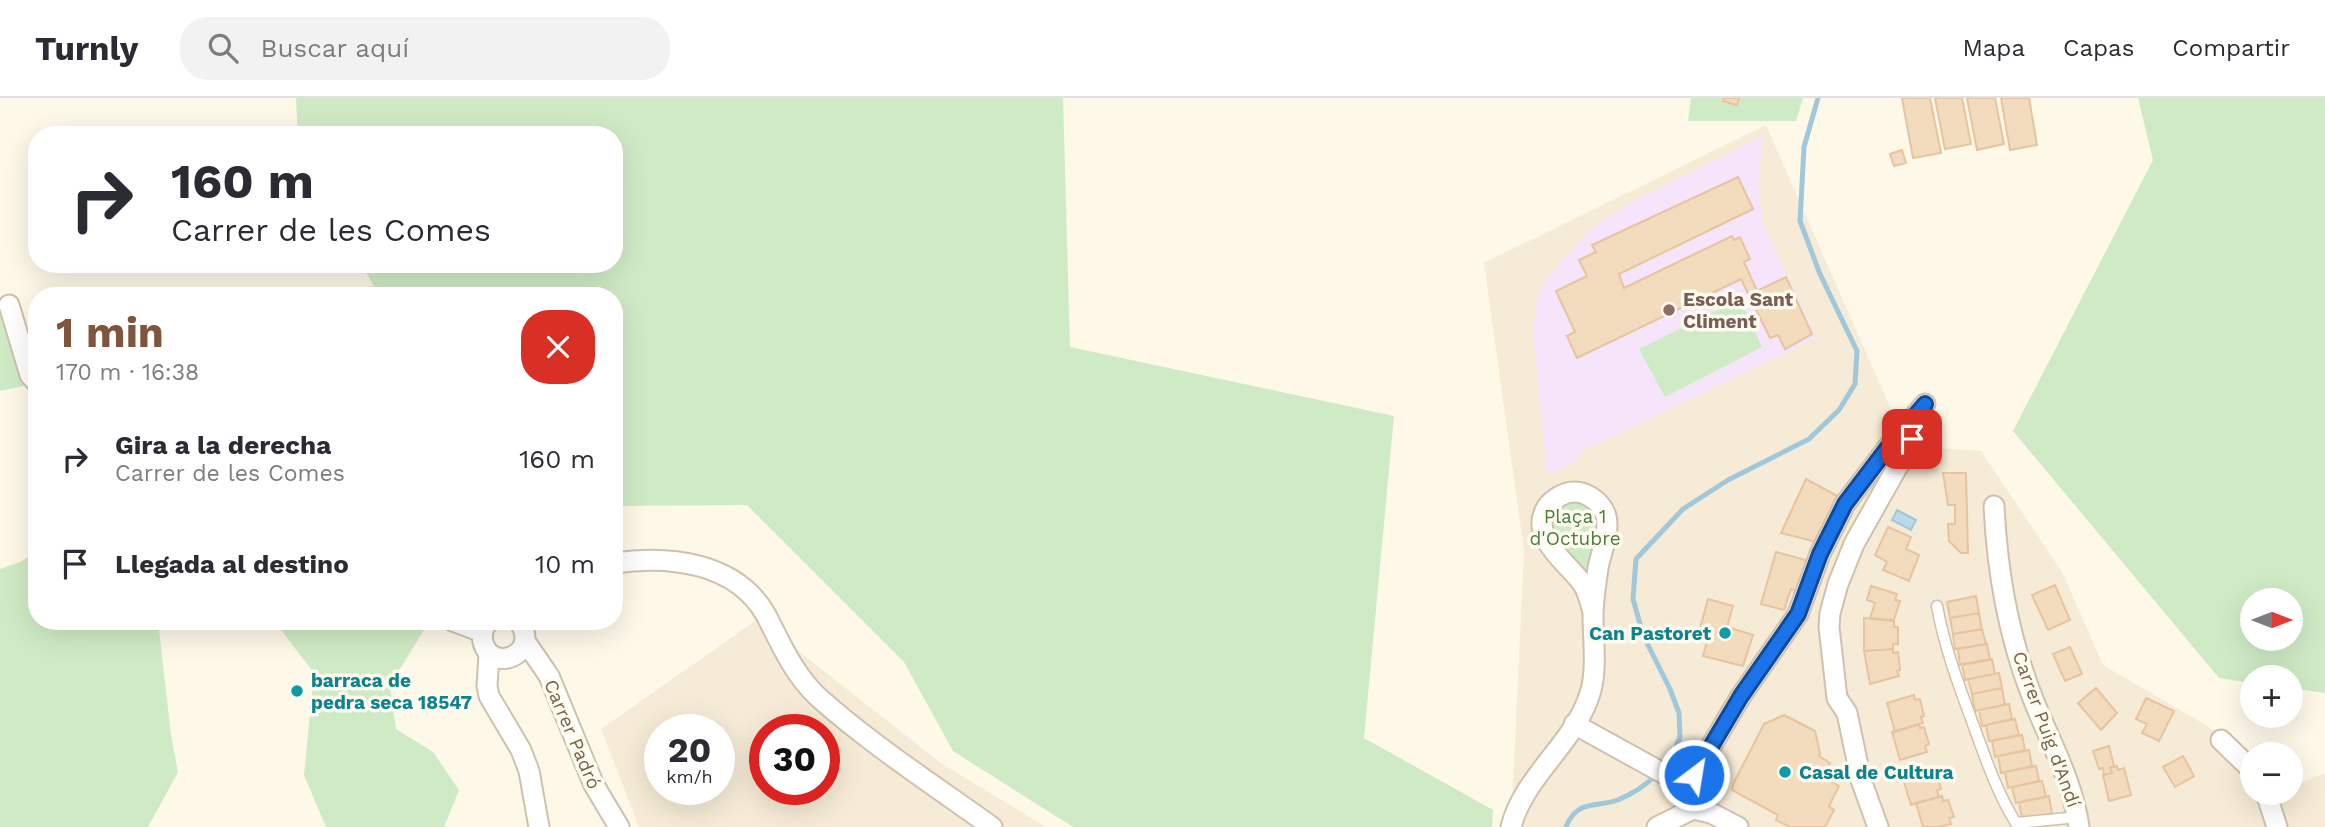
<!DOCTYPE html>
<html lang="es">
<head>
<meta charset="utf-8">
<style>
  body { margin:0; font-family:"Work Sans",sans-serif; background:#f2f2f3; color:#2b2b33; height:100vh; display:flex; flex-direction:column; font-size:26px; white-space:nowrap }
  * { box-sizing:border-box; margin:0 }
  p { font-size:23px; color:#7c7c81 }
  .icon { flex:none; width:38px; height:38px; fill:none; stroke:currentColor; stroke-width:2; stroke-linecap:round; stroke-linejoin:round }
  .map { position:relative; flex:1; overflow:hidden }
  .sheet { position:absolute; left:28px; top:189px; width:595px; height:343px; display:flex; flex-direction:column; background:#fff; border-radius:28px; box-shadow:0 7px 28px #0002 }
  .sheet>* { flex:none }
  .banner { position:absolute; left:28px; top:28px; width:595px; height:147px; border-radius:28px; box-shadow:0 7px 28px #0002; background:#fff; color:#2b2b33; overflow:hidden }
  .needle { width:46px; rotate:90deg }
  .controls { position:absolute; left:2240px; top:490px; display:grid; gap:14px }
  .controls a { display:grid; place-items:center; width:63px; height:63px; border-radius:50%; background:#fff; box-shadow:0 7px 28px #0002; font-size:35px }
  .speed { position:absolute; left:644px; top:616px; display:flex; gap:14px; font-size:35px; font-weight:700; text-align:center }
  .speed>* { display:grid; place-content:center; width:91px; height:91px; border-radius:50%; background:#fff; box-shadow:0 7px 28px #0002; line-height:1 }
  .speed small { font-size:18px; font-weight:400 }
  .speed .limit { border:10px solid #d22; background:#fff; color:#111 }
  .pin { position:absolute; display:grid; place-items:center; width:60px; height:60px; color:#fff; margin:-30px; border-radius:14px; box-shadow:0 4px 10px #0006 }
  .me { position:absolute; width:77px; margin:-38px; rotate:31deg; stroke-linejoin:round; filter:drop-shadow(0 0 5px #0008) }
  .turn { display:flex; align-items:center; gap:24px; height:147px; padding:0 28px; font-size:32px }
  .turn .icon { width:91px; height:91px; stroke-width:2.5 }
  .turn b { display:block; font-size:49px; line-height:60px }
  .round { display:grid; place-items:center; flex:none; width:74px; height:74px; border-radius:28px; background:#f2f2f3 }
  .overview { display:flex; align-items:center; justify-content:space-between; height:119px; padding:0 28px }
  h1 { font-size:42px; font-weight:700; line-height:52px; color:#80543d }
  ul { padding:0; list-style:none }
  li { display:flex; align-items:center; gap:21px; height:105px; padding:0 28px }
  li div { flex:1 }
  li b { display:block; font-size:26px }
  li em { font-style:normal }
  header { display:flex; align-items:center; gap:42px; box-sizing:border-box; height:98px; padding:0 35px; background:#fff; border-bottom:2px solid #e1e1e2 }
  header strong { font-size:33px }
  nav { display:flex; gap:38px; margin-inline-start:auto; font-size:24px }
  .search { width:490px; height:63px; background:#f2f2f3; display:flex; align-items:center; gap:18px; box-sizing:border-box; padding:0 24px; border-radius:28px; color:#7c7c81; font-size:26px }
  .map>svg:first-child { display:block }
  .residential { fill:#f5ebd6; fill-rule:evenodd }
  .education { fill:#f5e4fa }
  .green { fill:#cfebc5; fill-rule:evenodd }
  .water { fill:#bbdae8; stroke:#a1c8da; stroke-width:2 }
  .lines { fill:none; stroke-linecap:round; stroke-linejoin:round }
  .stream { stroke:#a1c8da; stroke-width:5 }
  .building { fill:#f3dbbe; stroke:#e6c49e; stroke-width:2 }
  .lane-casing { stroke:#cfc1ad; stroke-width:13 }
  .street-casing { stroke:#cfc1ad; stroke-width:23 }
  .lane { stroke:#fff; stroke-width:10 }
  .street { stroke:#fff; stroke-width:19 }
  .route-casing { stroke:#114b97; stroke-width:18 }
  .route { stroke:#1a73e8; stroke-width:12 }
  .education-dot { fill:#8d6e63; stroke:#fffbef; stroke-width:2.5 }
  .culture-dot { fill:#0f9aa8; stroke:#fffbef; stroke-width:2.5 }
  .labels { text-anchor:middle; stroke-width:7; stroke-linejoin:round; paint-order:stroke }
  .education-label { font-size:19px; font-weight:bold; fill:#785e54; stroke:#fffbef; text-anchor:start }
  .park-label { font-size:19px; fill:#4b7e42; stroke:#fffbef }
  .culture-label { font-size:19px; font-weight:bold; fill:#0d838f; stroke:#fffbef; text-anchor:start }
  .street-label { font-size:19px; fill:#78624b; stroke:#fffbef }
</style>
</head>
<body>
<header>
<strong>Turnly</strong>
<div class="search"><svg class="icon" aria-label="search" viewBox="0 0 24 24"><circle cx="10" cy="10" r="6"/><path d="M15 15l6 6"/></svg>Buscar aquí</div>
<nav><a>Mapa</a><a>Capas</a><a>Compartir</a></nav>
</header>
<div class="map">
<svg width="2325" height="729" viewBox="0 0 2325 729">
  <rect width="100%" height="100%" fill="#fdf8e8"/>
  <path class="residential" d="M1766 27 1907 348 1981 353 2062 474 2103 567 2238 646 2252 665V695H2291V689L2325 675V729H1511L1524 453 1484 165Z
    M758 521 942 666 1046 729H639L601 631ZM660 632H719V691H660ZM765 632H824V691H765Z"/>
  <path class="education" d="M1763 38 1758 86 1762 123 1817 240 1580 354V361L1547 378 1533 234 1536 205 1544 184 1588 133 1626 107Z"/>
  <path class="green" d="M296 0H1063L1070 249 1394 318 1364 640 1493 712 1492 729H1073L953 653 904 564 747 407 614 408V198H370L374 188 361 166H614V37H298Z
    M1691 0H1803L1796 23H1688Z
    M2138 0H2325V595L2291 590V579H2252V585L2219 580 2013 333 2153 62ZM2252 502H2291V541H2252Z
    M1740 201 1762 249 1665 299 1639 251Z
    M4 209 24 288 0 293V210Z
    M1573 401 1589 406 1599 419 1592 481C1580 469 1534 432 1553 413 1558 408 1567 405 1573 401Z
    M37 454V523H158L171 637 178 674 148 729H0V471L20 464Z
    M274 523H432L424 532 390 587 396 631 433 654 459 692 444 729H326L304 677 314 575Z"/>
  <path class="water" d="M1897 412 1916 422 1911 432 1892 422Z"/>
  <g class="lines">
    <path class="stream" d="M1663 670 1669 665 1680 639 1679 615 1670 591 1643 537 1633 501 1636 461 1683 411 1728 382 1809 341 1839 312 1855 286 1857 253 1820 176 1800 123 1804 49 1818 0
      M1566 729C1577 701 1596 710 1618 702 1632 696 1645 688 1656 677"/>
  </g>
  <path class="building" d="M1724 0H1739L1737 7 1723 3Z
    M1902 0H1930L1941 55 1913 60Z
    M1935 0H1962L1971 46 1945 51Z
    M1967 0H1995L2004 46 1977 52Z
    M2001 0H2029L2037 47 2010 52Z
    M1902 52 1906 65 1894 68 1890 56Z
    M1738 79 1753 111 1619 176 1624 190 1732 138 1734 142 1740 139 1750 161 1744 164 1757 193 1786 179 1812 236 1785 251 1778 237 1770 240 1741 181 1577 260 1567 238 1575 234 1556 193 1587 178 1579 162 1596 154 1592 147Z
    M1943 375H1966L1968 455H1961L1949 443 1948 426H1955V407H1948Z
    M1806 381 1841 400 1817 444 1781 435Z
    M1888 429 1911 439 1906 451 1919 457 1909 483 1883 472 1887 464 1875 457Z
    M1776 454 1809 463 1801 494 1791 491 1784 512 1761 506Z
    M2055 487 2070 522 2048 532 2032 497Z
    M1871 488 1897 496 1895 502 1900 503 1894 522 1870 520 1875 505 1867 502Z
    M1976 498 1979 515 1950 520 1947 504Z
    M1708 501 1733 508 1727 529 1753 537 1743 568 1703 558 1709 536 1699 534Z
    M1979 515 1982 531 1953 536 1950 520Z
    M1864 520 1894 523V529H1898V546H1893V551L1864 553Z
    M1982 531 1986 546 1955 551 1953 536Z
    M1987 546 1990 562 1960 567 1958 551Z
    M2070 549 2082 576 2065 583 2053 556Z
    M1893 551V555L1898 554 1900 572 1897 573 1899 578 1870 586 1864 553Z
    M1992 561 1995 576 1965 582 1962 566Z
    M1999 575 2002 590 1972 596 1968 581Z
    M2002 590 2005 607 1975 613 1972 596Z
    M2096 590 2117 615 2101 632 2078 605Z
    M1914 597 1915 602 1920 601 1924 618 1921 619 1923 625 1895 634 1887 605Z
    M2146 600 2174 613 2159 643 2142 635 2147 626 2136 621Z
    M2009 606 2012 621 1982 628 1979 612Z
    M1784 617 1815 633 1820 655 1819 658 1830 665 1826 672 1835 676 1831 683 1839 688 1829 708 1834 712 1825 729H1790L1776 722 1778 717 1732 692 1733 686 1764 626Z
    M2015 621 2019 637 1989 643 1986 627Z
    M1919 626 1920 630 1924 629 1929 646 1925 648 1927 654 1900 662 1892 634Z
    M2022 637 2025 652 1995 659 1992 643Z
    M2109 648 2114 668 2110 670 2112 675 2104 677 2103 670 2099 671 2093 653Z
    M2029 652 2032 668 2001 675 1998 658Z
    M2183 658 2194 678 2175 689 2163 669Z
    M2036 668 2039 683 2008 690 2005 674Z
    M2117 668 2118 672 2124 670 2131 697 2109 703 2103 677 2112 675 2110 670Z
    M1930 669 1932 676 1937 675 1941 691 1937 692 1939 699 1911 707 1902 677Z
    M2042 683 2046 699 2016 705 2012 689Z
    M1942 698 1943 703 1948 702 1954 719 1949 720 1951 726 1939 729H1923L1916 705Z
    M2049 698 2052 716 2022 721 2019 704Z"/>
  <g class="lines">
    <defs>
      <path id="lane" d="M1937 508C1944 548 1959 588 1973 626 1985 659 1997 695 2016 725L2078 719"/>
      <path id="street" d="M9 207 30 277 37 285
        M1994 408C1997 470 2008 535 2030 593 2047 639 2072 679 2079 729
        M614 465C669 457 736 464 766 517 781 546 793 575 817 598 869 645 935 688 992 729
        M453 523 482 534
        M489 523C483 529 481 536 483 544 491 576 542 557 519 523
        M525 543 549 578 594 687 619 729
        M489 556 487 588 489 598 521 652 529 673 539 729
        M1574 626 1690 690
        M2221 642 2252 672
        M2266 695 2277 729
        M1693 711 1690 690 1694 677 1741 598 1798 516 1820 456 1845 406 1889 348 1925 306
        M1693 711 1711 715 1738 729
        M1511 729C1524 677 1577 644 1591 592 1597 569 1593 541 1593 518 1593 502 1596 486 1598 470 1601 454 1610 434 1606 418 1602 405 1588 394 1574 394 1564 394 1553 401 1547 409 1528 439 1567 464 1582 485 1588 493 1590 504 1593 514
        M1657 729 1693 711
        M1878 729 1861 682 1847 615 1837 600 1829 529 1830 515 1838 486 1854 446 1899 366 1920 321"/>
    </defs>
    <use href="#lane" class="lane-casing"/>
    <use href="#street" class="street-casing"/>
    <use href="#lane" class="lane"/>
    <use href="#street" class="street"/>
  </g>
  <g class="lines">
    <defs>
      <path id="route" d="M1694 677 1741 598 1798 516 1820 456 1845 406 1889 348 1925 306 1912 341"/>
    </defs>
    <use href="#route" class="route-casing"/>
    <use href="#route" class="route"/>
  </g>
  <circle class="education-dot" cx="1669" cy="212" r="7"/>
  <g class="culture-dot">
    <circle cx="1725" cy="535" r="7"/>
    <circle cx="297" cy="593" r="7"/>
    <circle cx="1785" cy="674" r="7"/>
  </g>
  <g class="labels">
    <g class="education-label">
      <text x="1683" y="208">Escola Sant<tspan x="1683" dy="22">Climent</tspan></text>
    </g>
    <g class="park-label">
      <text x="1575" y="425">Plaça 1<tspan x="1575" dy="22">d'Octubre</tspan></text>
    </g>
    <g class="culture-label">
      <text x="1711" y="542" text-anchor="end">Can Pastoret</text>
      <text x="311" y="589">barraca de<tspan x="311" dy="22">pedra seca 18547</tspan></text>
      <text x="1799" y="681">Casal de Cultura</text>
    </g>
    <g class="street-label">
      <text transform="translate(2047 631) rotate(70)" y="7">Carrer Puig d'Andí</text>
      <text transform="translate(573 636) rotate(67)" y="7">Carrer Padró</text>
    </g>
  </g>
</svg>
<div class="controls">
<a><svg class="needle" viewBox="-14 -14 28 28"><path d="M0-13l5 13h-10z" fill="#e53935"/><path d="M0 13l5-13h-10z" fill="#7c7c81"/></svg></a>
<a>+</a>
<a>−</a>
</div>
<div class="speed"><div>20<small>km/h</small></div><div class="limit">30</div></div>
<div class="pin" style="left:1912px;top:341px;background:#d93025"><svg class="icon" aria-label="arrive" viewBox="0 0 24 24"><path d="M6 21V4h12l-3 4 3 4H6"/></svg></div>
<svg class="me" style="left:1694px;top:677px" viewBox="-20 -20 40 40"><circle r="17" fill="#1a73e8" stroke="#fff" stroke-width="3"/><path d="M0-11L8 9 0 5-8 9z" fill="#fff"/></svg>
<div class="banner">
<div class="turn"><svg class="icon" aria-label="right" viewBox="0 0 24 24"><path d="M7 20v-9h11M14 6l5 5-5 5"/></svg><div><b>160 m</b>Carrer de les Comes</div></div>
</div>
<section class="sheet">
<div class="overview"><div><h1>1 min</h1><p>170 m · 16:38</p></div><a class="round" style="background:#d93025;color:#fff"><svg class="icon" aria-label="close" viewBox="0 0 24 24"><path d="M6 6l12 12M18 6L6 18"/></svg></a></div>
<ul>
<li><svg class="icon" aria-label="right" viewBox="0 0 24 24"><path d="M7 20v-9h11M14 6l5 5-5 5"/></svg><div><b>Gira a la derecha</b><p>Carrer de les Comes</p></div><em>160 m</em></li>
<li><svg class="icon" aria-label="arrive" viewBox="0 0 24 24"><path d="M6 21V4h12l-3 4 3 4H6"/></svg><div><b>Llegada al destino</b></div><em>10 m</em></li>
</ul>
</section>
</div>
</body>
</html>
